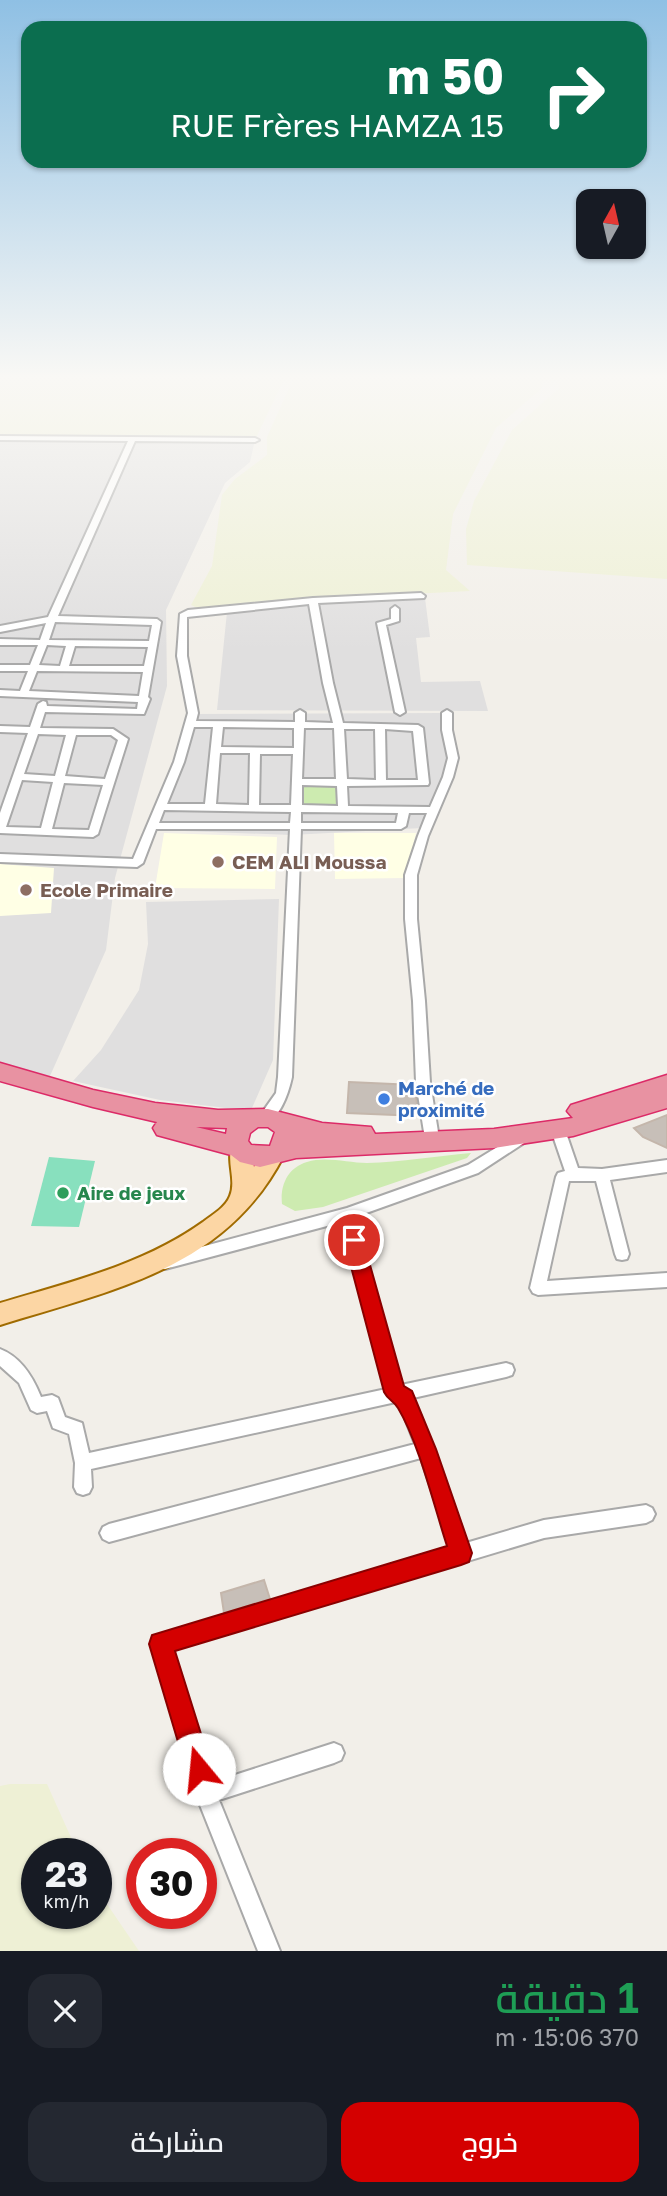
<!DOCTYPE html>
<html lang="ar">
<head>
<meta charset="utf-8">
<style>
  body { margin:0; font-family:"Golos Text",Cairo,sans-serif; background:#242831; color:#f1f3f6; direction:rtl; height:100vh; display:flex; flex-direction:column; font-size:26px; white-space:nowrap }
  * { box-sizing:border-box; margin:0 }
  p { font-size:23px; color:#9ea1a6 }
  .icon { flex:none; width:38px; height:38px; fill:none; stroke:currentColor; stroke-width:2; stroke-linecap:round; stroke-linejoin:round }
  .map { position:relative; height:1951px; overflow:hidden; direction:ltr }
  .panel { display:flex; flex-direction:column; background:#171b24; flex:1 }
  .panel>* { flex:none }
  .top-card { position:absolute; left:21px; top:21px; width:626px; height:147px; border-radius:21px; box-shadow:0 2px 5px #0004; direction:rtl; background:#0b6e4f; color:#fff; overflow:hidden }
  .needle { width:46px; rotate:8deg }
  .buttons { position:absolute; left:576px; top:189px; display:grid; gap:14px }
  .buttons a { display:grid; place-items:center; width:70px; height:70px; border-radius:14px; background:#171b24; box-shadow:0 2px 5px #0004; font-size:35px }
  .speed { position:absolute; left:21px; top:1838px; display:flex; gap:14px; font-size:35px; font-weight:700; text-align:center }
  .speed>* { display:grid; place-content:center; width:91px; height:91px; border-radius:50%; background:#171b24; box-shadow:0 2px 5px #0004; line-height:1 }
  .speed small { font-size:18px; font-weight:400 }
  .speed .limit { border:10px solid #d22; background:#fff; color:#111 }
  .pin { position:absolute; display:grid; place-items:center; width:60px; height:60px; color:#fff; margin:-30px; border:4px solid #fff; border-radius:50%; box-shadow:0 2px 7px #0007 }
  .me { position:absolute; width:77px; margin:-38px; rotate:343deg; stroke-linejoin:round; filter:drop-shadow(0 0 5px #0008) }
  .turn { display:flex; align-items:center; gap:24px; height:147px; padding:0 28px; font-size:32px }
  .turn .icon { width:91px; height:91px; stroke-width:2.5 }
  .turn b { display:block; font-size:49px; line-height:60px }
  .round { display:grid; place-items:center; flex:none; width:74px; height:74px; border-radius:21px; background:#242831 }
  .head { display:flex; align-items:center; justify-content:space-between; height:119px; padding:0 28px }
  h1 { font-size:42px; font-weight:600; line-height:52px; color:#1e9e55 }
  .action { display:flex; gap:14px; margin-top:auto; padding:14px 28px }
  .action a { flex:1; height:80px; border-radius:21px; background:#d40000; color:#fff; font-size:28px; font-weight:600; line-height:80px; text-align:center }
  .action a+a { background:#242831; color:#f1f3f6 }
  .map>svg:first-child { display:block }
  .residential { fill:#e0dfdf }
  .education { fill:#ffffe5 }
  .farmland { fill:#eef0d5 }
  .grass { fill:#cdebb0 }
  .pitch { fill:#88e0be }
  .building { fill:#c7bfb8; stroke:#c4b6ab; stroke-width:2 }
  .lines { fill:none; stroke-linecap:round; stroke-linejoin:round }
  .street-casing { stroke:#a9a9a9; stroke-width:4 }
  .primary-casing { stroke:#a06b00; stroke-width:4 }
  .highway-casing { stroke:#dc2a67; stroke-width:3 }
  .street { fill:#fff; fill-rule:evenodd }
  .primary { fill:#fcd6a4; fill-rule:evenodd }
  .highway { fill:#e892a2; fill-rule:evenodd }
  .route { fill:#d40000; stroke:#8a0000; stroke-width:2 }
  .education-dot { fill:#8d6e63; stroke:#fff; stroke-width:2.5 }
  .shop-dot { fill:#3f7fe0; stroke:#fff; stroke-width:2.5 }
  .leisure-dot { fill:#2e9e5b; stroke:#fff; stroke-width:2.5 }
  .labels { text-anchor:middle; stroke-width:5; stroke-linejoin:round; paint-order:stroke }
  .education-label { font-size:19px; font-weight:bold; fill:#785e54; stroke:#fff; text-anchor:start }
  .shop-label { font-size:19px; font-weight:bold; fill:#366cbe; stroke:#fff; text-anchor:start }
  .leisure-label { font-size:19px; font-weight:bold; fill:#27864d; stroke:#fff; text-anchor:start }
</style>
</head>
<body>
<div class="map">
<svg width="667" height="1951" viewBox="0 0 667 1951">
  <rect width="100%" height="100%" fill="#f2efe9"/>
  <path class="residential" d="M0 438 255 440 250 462 225 483 166 610 167 686 115 878 106 950 50 1076 0 1064Z
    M425 598 430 637 416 638 421 682 480 681 488 711 217 710 227 612 302 604Z
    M441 713 444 714 451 762 422 828 291 835 158 830 184 757 195 714Z
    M279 899 273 1060 252 1108H226L160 1100 73 1081 101 1050 139 990 148 944 146 902Z"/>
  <path class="education" d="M164 833 277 837 275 889 155 888Z
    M334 833H416L405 878 335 879Z
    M0 864 54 868 51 913 0 916Z"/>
  <path class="farmland" d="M0 377H285L255 440 0 438Z
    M294 377H543L542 388 496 428 453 514 446 570 470 591 314 599 200 609 191 605 212 566 222 495 235 479 267 455V437Z
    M560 377H667V579L467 565 466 529 474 501 512 430 559 388Z
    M10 1784H47L78 1853H37V1913H96V1888L139 1951H0V1786Z"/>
  <path class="grass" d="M300 784H338L340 807H299Z
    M471 1153 467 1158 323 1207 295 1211 282 1204C280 1186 287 1168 307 1162 326 1156 348 1163 367 1163 401 1162 437 1156 471 1153Z"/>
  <path class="pitch" d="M49 1157 95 1161 79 1227 31 1226Z"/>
  <path class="building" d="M349 1082 414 1085 419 1116 347 1113Z
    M667 1115V1148L643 1137 634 1128Z
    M264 1580 270 1599 224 1613 221 1593Z"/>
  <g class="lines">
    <defs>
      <path id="street" d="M0 436 255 438 259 440 255 442 135 441 58 616 157 619 161 622 148 697 150 699 144 714 45 712 40 728 113 729 128 739 98 834 93 837 0 833V813L28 733 0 732V726L30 727 38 704 43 701 46 702 47 706 137 709 138 702 0 696V690L20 691 28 671H0V665H30L38 645H0V639L40 640 46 623 0 632V626L48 617 128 441 0 440ZM55 622 152 625 149 641 49 640ZM47 645 66 646 60 666 39 665ZM75 646 148 647 144 666H69ZM37 671 143 672 139 696 29 691ZM38 734 66 735 55 776 24 774ZM76 735H111L118 740 105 779 65 776ZM22 780 53 782 41 828 6 827ZM64 783 103 785 89 830 52 829Z
        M421 593 425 596 424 598 318 603 333 683 343 723 418 725 423 728 429 783 428 785 347 786 348 806 430 807 443 777 448 758 442 730V713L447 710 452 713V730L458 758 453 777 428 836 417 875V919L425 1001 430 1082 438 1132 436 1136 431 1137 426 1136 424 1132 416 1082 413 1001 405 919V875L418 836 427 813H409L406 826 401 829H301L292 1077C289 1091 279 1125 261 1121L259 1117 276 1093 278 1077 290 829H156L143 863 137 867 0 862V854L133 859 174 762 188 713 177 656 180 614 188 610 313 598ZM309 604 323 683 333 723 305 722V713L300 710 295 713V722L196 721 198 713 187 656V617ZM194 727H213L205 804H167L184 762ZM223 727 294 728V748L221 747ZM304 728H334L336 779H302ZM344 729H375L376 780 347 779ZM385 729 413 731 418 780H386ZM220 753H250L249 805 216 804ZM260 754H293L291 805H259ZM302 785 337 786 338 806 302 805ZM164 810 291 812 290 823H159ZM301 812 398 813 396 823H301Z
        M395 606 399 609V621L386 625 405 712 400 715 395 712 377 623 391 619V609Z
        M558 1125 563 1126 565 1130 578 1168 602 1169 667 1160V1172L610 1180 629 1254 627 1259 622 1260 617 1259 615 1254 596 1181H569L547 1281 667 1273V1287L538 1295 533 1293 530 1288 556 1177 558 1173 565 1171 551 1130 553 1126Z
        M522 1132 527 1133 529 1137 527 1141 478 1173 355 1217 401 1385 506 1363 512 1365 514 1370 512 1375 506 1377 413 1398 434 1449 466 1543 544 1520 646 1505 652 1508 655 1514 652 1520 646 1523 544 1538 172 1650 213 1782 334 1743 341 1746 344 1753 341 1760 334 1763 219 1800 280 1951H258L200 1805 152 1644 154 1637 161 1635 450 1547 421 1458 109 1542 103 1539 100 1533 103 1527 109 1524 415 1444 399 1403 396 1402 91 1469 92 1487 89 1493 83 1495 77 1493 74 1487 75 1463 69 1434 53 1428 47 1411 37 1413 31 1410 19 1383 0 1366V1349C21 1357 33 1377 41 1397L52 1395 58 1398 65 1417 82 1423 89 1453 386 1389 342 1222 165 1269 160 1268 158 1263 160 1258 347 1208 468 1165Z"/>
      <path id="primary" d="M241 1141 249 1144 254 1167C261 1155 265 1143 281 1149L284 1155C226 1269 112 1290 0 1325V1303C70 1282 143 1265 203 1222 212 1215 226 1207 230 1196 237 1179 225 1160 233 1144Z"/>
      <path id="highway" d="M0 1063 93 1090 155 1103 218 1110 268 1109 322 1123 371 1127 375 1134 494 1129 573 1118 567 1111 571 1105 667 1075V1108L573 1136 494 1148 296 1158 260 1167 240 1162 231 1155 157 1135 153 1128 157 1122 93 1107 0 1081ZM196 1127 227 1128 226 1134ZM268 1127 275 1132 270 1146 251 1145 248 1141 250 1133 258 1127Z"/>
    </defs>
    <use href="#street" class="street-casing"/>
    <use href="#primary" class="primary-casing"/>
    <use href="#highway" class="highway-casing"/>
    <use href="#street" class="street"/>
    <use href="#primary" class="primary"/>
    <use href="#highway" class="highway"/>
  </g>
  <linearGradient id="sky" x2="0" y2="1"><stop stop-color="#8fc0e4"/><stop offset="0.58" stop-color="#f9f8f5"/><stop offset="1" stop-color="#f9f8f5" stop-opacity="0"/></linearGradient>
  <rect width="667" height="650" fill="url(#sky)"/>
  <path class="route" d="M354 1232 360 1234 363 1240 404 1386 412 1391 436 1449 472 1553 469 1562 461 1565 175 1651 212 1769 208 1778 199 1782 190 1778 186 1769 149 1644 152 1635 447 1546C434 1506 419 1443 398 1408 394 1401 388 1400 384 1392L344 1240 347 1234Z"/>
  <g class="education-dot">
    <circle cx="218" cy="862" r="7"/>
    <circle cx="26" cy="890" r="7"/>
  </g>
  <circle class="shop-dot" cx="384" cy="1099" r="7"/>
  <circle class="leisure-dot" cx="63" cy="1193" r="7"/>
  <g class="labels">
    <g class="education-label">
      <text x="232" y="869">CEM ALI Moussa</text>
      <text x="40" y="897">Ecole Primaire</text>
    </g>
    <g class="shop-label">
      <text x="398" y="1095">Marché de<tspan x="398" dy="22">proximité</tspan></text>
    </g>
    <g class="leisure-label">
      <text x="77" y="1200">Aire de jeux</text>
    </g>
  </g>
</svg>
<div class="buttons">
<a><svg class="needle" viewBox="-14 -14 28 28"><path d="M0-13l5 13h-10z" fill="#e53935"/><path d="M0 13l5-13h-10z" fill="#9ea1a6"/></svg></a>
</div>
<div class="speed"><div>23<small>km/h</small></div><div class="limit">30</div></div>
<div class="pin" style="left:354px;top:1240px;background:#d93025"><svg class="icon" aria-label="arrive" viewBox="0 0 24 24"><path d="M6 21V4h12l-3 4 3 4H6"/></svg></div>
<svg class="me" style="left:199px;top:1769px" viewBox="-20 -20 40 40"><circle r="19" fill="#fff"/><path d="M0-13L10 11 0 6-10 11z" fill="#d40000"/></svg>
<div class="top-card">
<div class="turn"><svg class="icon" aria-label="right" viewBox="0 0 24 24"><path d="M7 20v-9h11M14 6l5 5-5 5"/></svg><div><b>50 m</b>15 RUE Frères HAMZA</div></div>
</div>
</div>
<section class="panel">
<div class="head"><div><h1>1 دقيقة</h1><p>370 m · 15:06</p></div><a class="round"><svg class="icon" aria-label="close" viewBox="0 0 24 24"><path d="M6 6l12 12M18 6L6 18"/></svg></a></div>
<div class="action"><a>خروج</a><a>مشاركة</a></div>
</section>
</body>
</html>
